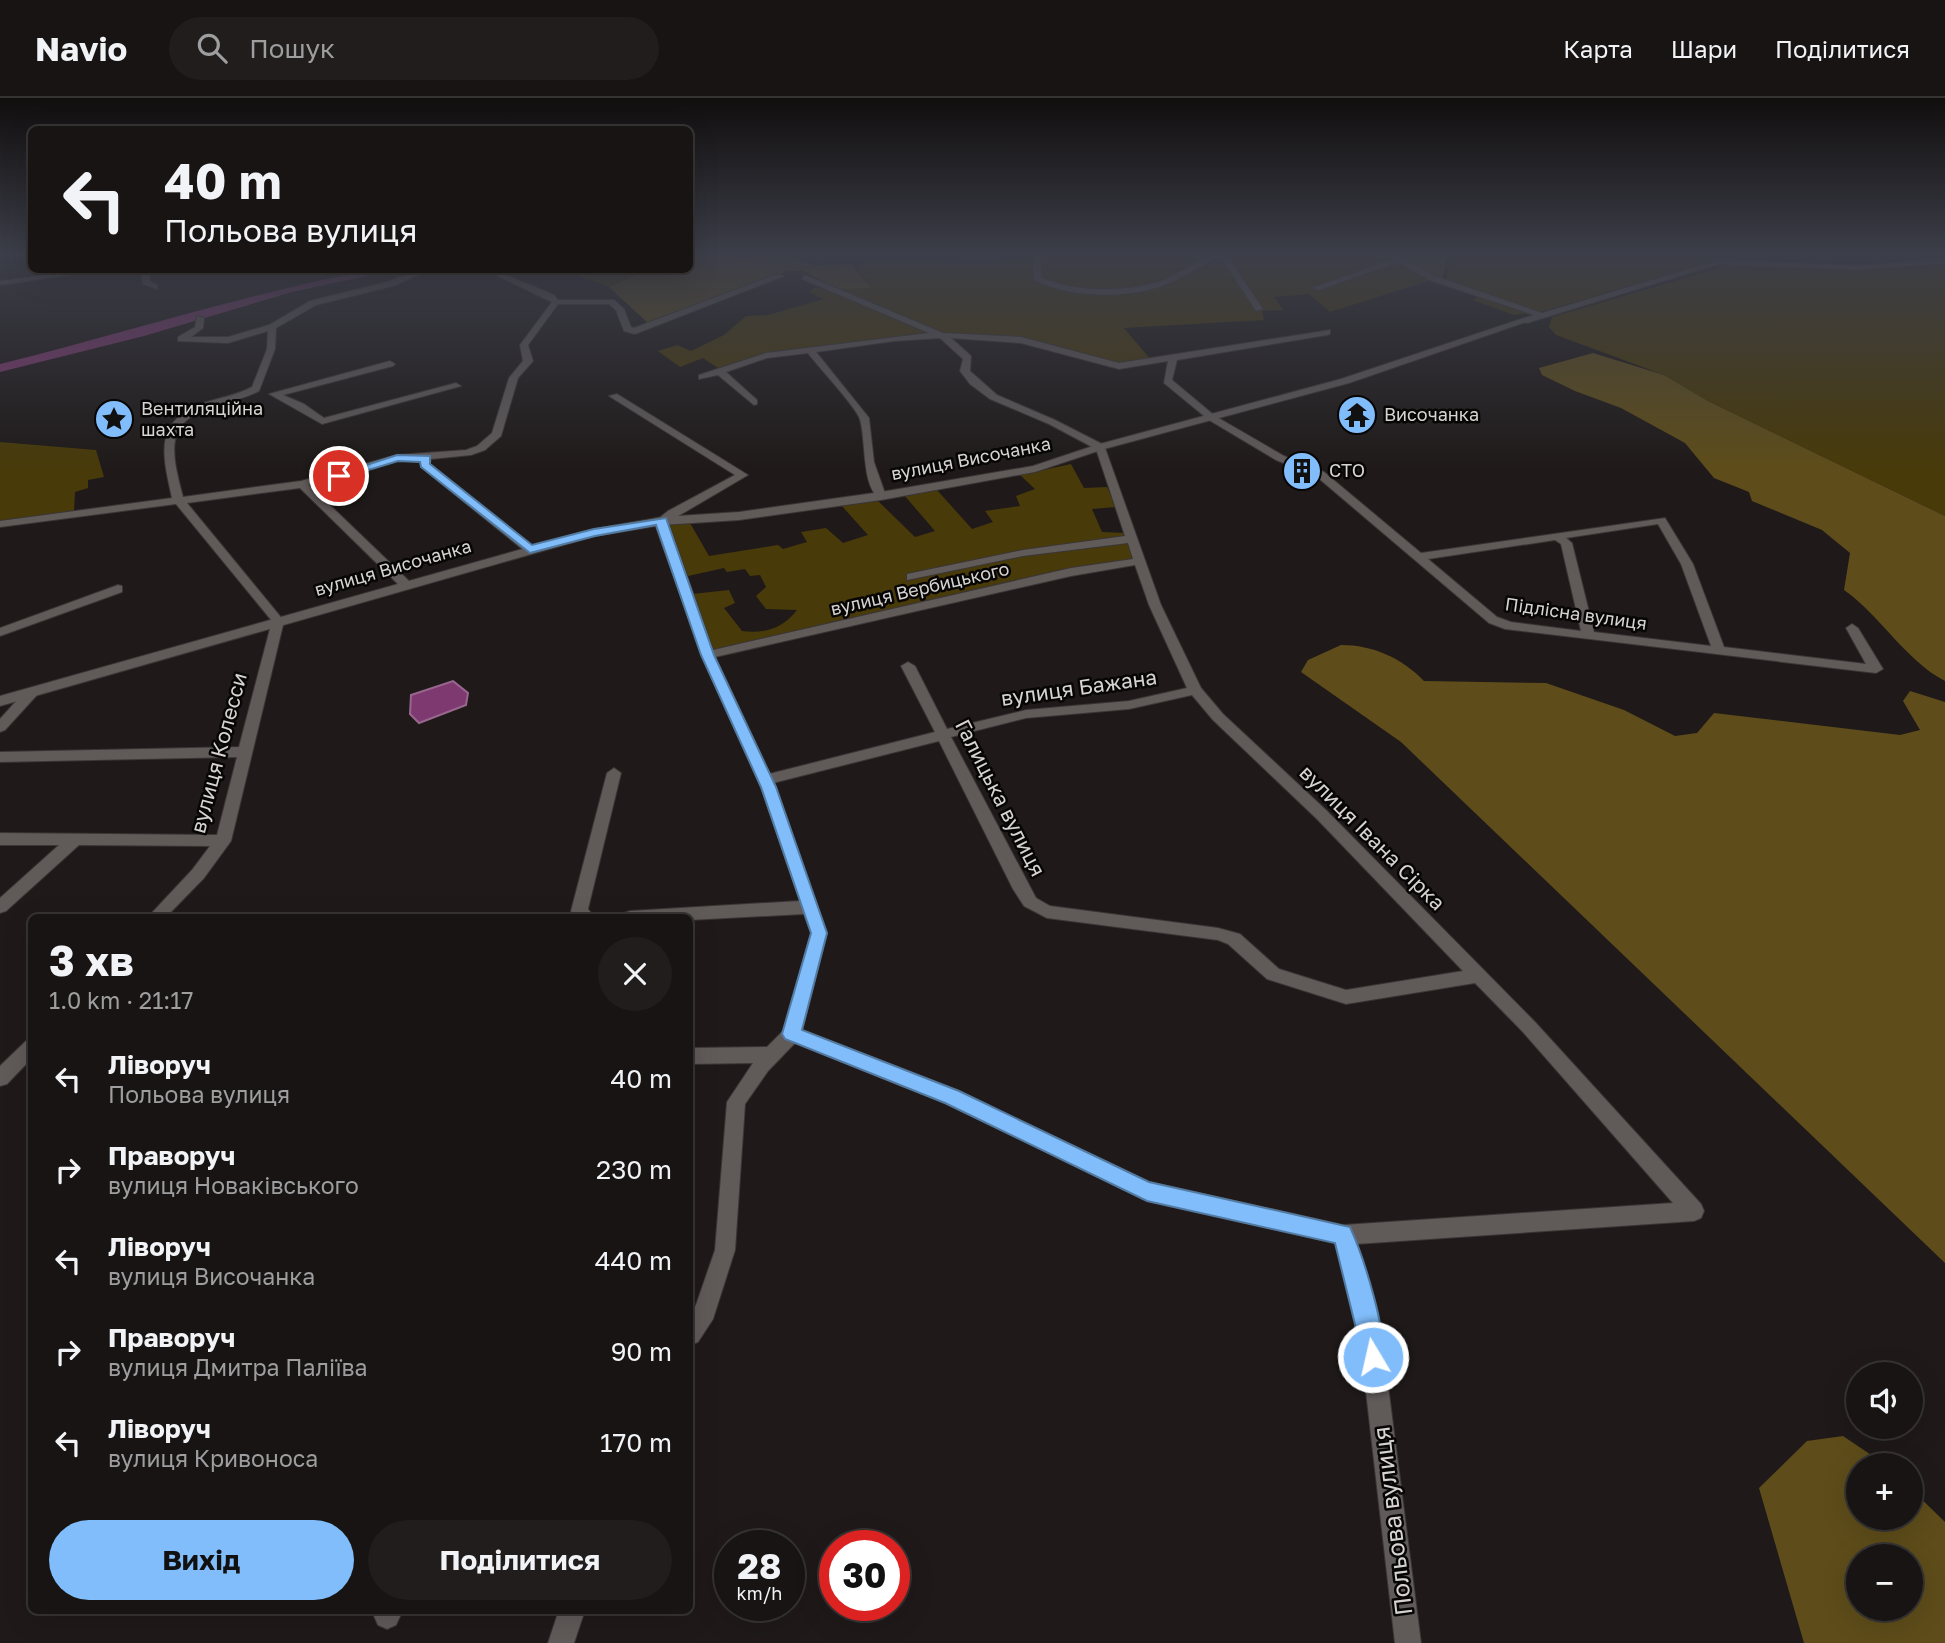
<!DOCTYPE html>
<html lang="uk">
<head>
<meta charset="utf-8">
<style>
  body { margin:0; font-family:"Golos Text",sans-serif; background:#201d1c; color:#f1f3f6; height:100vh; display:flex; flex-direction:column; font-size:26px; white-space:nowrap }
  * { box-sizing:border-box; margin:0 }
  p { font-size:23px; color:#9e9ea0 }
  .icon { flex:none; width:38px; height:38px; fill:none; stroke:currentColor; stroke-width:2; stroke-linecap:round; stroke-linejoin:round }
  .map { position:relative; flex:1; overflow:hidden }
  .details { position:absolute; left:28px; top:816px; width:665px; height:700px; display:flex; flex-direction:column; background:#171413; border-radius:10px; box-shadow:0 7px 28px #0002,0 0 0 2px #363333 }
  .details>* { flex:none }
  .top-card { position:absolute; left:28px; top:28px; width:665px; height:147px; border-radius:10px; box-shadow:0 7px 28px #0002,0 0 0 2px #363333; background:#171413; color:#f1f3f6; overflow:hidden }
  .fabs { position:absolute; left:1846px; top:1264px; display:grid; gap:14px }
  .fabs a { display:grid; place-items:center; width:77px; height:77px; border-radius:50%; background:#171413; box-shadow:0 7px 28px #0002,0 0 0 2px #363333; font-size:35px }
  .speed { position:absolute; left:714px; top:1432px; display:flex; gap:14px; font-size:35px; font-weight:700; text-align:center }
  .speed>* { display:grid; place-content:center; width:91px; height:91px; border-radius:50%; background:#171413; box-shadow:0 7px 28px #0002,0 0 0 2px #363333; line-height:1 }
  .speed small { font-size:18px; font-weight:400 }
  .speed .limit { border:10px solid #d22; background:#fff; color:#111 }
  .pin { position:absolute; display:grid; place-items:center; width:60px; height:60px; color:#fff; margin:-30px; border:4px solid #fff; border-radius:50%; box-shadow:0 2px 7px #0007 }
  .me { position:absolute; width:77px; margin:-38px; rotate:351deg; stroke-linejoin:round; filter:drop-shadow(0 0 5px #0008) }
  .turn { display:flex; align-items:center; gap:24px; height:147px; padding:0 21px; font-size:32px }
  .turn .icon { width:91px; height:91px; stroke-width:2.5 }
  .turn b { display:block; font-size:49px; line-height:60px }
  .round { display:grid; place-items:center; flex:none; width:74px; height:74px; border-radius:37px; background:#201d1c }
  .head { display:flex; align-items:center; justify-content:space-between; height:119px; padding:0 21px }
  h1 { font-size:42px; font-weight:700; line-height:52px }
  .cta { display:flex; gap:14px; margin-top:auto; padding:14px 21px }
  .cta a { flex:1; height:80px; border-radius:42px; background:#80bdfa; color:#111; font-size:28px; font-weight:700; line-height:80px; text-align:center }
  .cta a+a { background:#201d1c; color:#f1f3f6 }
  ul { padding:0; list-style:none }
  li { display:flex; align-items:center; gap:21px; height:91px; padding:0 21px }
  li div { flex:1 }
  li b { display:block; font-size:26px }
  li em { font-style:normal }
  header { display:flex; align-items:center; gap:42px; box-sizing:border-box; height:98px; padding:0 35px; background:#171413; border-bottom:2px solid #363333 }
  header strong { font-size:33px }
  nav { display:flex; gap:38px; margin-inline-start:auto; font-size:24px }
  .search { width:490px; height:63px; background:#201d1c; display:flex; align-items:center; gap:18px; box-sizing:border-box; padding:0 24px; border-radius:38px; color:#9e9ea0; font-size:26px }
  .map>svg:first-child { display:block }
  .green { fill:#483a09 }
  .forest { fill:#5e4d1a; fill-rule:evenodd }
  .water { fill:#7f3971; stroke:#99678e; stroke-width:2 }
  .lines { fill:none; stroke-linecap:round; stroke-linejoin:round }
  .river { fill:#7f3971; fill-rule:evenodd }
  .street-casing { stroke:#3a3636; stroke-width:2 }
  .secondary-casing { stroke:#3a3636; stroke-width:2 }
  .street { fill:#605a59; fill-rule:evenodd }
  .secondary { fill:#605a59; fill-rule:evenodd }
  .route { fill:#80bdfa; stroke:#537ba2; stroke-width:2 }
  .labels { text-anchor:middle; stroke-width:5; stroke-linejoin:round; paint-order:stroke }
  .far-poi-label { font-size:18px; fill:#d7d3d3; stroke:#070605; text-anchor:start }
  .far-street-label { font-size:18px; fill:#d7d3d3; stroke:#070605 }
  .street-label { font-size:21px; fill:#d7d3d3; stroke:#070605 }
  .near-street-label { font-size:24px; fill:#d7d3d3; stroke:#070605 }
</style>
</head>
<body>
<header>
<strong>Navio</strong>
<div class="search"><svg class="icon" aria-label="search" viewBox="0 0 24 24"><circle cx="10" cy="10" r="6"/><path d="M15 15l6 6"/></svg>Пошук</div>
<nav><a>Карта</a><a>Шари</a><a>Поділитися</a></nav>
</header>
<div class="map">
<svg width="1945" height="1545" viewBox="0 0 1945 1545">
  <rect width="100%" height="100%" fill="#1f1a19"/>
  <path class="green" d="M1032 156H1383L1400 162 1431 182 1330 214 1309 196 1274 199 1283 212 1262 213 1264 222 1124 230 1152 263 1122 266 1022 241 916 236 764 257 721 272 703 260 680 269 658 253 677 247 691 253 724 237 746 218 768 217 824 201 809 194 814 190H871L857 170 872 163 995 166Z
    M1452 156H1687L1714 163 1540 214 1514 217 1473 202 1478 199 1446 183Z
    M1726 168 1851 173 1945 168V418L1708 303 1664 277 1556 237 1549 229 1552 219Z
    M562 172H664L639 176 609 189Z
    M0 344 96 352 104 379 88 382V390L75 394 74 414 0 423Z
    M1071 366 1084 390 1107 389 1116 409 1092 411 1102 434 1125 435 1135 462 792 538 714 559 692 496 729 492 735 505 724 510 742 533C766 536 783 530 797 512L766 511 756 498 766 489 760 477 750 478 745 471 727 474 724 470 688 478 668 427 690 425 709 458 778 447 783 451 807 444 801 434 826 430 843 445 868 437 841 407 877 402 915 439 935 433 904 397 937 392 972 431 993 424 985 413 1020 408 1016 398 1035 391 1020 377Z"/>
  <path class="forest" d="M690 156H729L735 162 784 156 814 168 851 166 871 190 839 191 803 173H788L648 225 609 189 639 176 690 172Z
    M1383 156H1448L1442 181Z
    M1593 255 1664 277 1708 303 1945 418V583C1905 562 1881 518 1844 492L1850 455 1822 432 1752 403 1749 394 1714 380 1685 345 1621 310 1575 293 1542 277 1539 270Z
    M1341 547C1373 547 1402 560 1424 583L1546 585 1624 612 1675 638 1697 635 1714 615 1900 637 1920 632 1903 603 1910 593 1945 604V1165L1401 644 1301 574 1308 562Z
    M1843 1338 1886 1367H1858V1419H1911V1391L1945 1424V1545H1804L1759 1390 1807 1343ZM1858 1458H1911V1510H1858Z"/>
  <path class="water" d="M453 583 468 595 466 607 419 625 410 616 411 597Z"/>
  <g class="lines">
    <path class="river" d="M373 172H395L292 194 144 238 0 274V266C124 235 247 195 373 172Z"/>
    <defs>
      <path id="street" d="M789 156H824L820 158Z
        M1033 156H1041V179C1072 195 1133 195 1166 181 1186 172 1203 156 1226 156L1263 211 1256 213 1220 158C1200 168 1182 181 1162 188 1124 201 1070 200 1034 182Z
        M1385 156H1395L1435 178 1542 215 1719 162 1857 168 1945 161V165L1857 172 1719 166 1527 225 1524 224V220L1534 217 1429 182 1398 164 1319 192 1312 190 1393 161Z
        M87 172H105L0 187V183Z
        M141 172H149L150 183 157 187V191L143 186Z
        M419 172H429L393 188 316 207 276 230 275 251 259 293C246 300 232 303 217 307 163 323 171 353 183 399L301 383 397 357 466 352 477 348 492 335 509 280 523 263 520 247 552 204 485 172H494L554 197 558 202H614L624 211 631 229 634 230 777 176 784 178 635 236 624 233 616 212 609 206H558L528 247 533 263 518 280 501 338 485 352 471 357 431 361 430 366 534 450V454H526L421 369V361L397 363 309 387 409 483V489H401L300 390 187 405 284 523 231 743 204 780 166 819H148L192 772 210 748 79 747 6 813 0 815V800L59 747H0V735L217 737 237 659 0 664V654L239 649 272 523 176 406 0 429V423L172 400C161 352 154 320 210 303 224 299 239 296 252 289L267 251 268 233 228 245 178 243V239L195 229 197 218 204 220 203 230 191 239H228L269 227 310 203 387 184Z
        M805 177 943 235 1021 239 1119 265 1330 232V236L1327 237 1177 262 1172 282 1215 318 1284 358 1324 374 1421 455 1665 420 1693 466 1724 549 1866 566 1846 530 1852 526 1858 530 1883 571 1876 575 1505 531 1489 525 1316 378 1276 362 1209 322 1164 285 1168 263 1119 271 1021 245 951 240 971 258 970 273 997 297 1055 322 1104 347 1161 507 1201 590 1223 616 1327 713 1535 924 1701 1106 1704 1113 1701 1120 1694 1123 1356 1146 1381 1233 1421 1545H1395L1359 1233 1335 1145 1147 1102 945 1005 795 945 768 973 745 1006 735 1152 713 1221 698 1244 690 1247V1217L696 1207 715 1152 727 1004 753 965 690 966V950L767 949 784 932 811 835 804 816 690 822V819H622L624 815 630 813 800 803 761 689 702 557 656 429 658 421 668 413 735 377 609 298 617 296 748 377 668 424 713 552 1071 470 1133 461 1128 445 1023 458 907 482V476L1023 452 1125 438 1096 351 1049 326 990 301 970 286 960 273 963 261 940 240 894 243 816 254 869 320 874 364 886 398 881 401C860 391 867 337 859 319 851 303 820 271 808 255L767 260 726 274 757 302V306L754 307 718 277 699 281V277L766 255 929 235 802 181ZM1658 426 1681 466 1711 548 1594 534 1572 445 1566 440ZM1555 442 1561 446 1581 533 1511 524 1497 519 1428 461ZM1135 467 1149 507 1187 590 1129 603 1026 612 947 631 915 568 908 564 901 568 935 634 769 676 715 559 1071 478ZM1192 597 1213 622 1317 721 1463 873 1346 892 1279 871 1240 836 1218 830 1050 808 1036 800 951 639 1026 620 1129 611ZM939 643 1013 791 1024 808 1047 820 1218 842 1228 846 1267 881 1346 906 1475 885 1523 934 1673 1105 1343 1127 1149 1084 959 993 802 932 827 835 773 685Z
        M390 263 395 266 393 268 283 297 304 306 324 320 456 285 461 288 322 326 269 296Z
        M118 487 122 488V494L0 538V530Z
        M32 590 37 591V597L5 632 0 634V621L27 591Z
        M614 670 621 675 588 811 594 819H575L571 813 607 675Z
        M32 940V960L7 986 0 988V968L26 943Z
        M377 1512H403L396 1527 387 1531 378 1527 374 1518Z
        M559 1512H585L574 1545H548Z"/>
      <path id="secondary" d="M1524 220 1532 222 1349 285 1104 351 1035 374 881 402 739 422 662 427 595 438 0 608V598L590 432 662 419 739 414 881 394 1033 368 1096 347 1341 281Z"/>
    </defs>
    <use href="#street" class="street-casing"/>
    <use href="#secondary" class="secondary-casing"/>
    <use href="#street" class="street"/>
    <use href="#secondary" class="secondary"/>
  </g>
  <linearGradient id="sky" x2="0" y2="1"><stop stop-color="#110e0e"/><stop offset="0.42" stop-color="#3c3e49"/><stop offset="1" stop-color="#3c3e49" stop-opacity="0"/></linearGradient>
  <rect width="1945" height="372" fill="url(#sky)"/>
  <path class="route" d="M397 357 430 358V366L532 447 594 431 666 420 714 557 776 689 827 835 802 932 959 993 1149 1084 1350 1129C1362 1155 1391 1242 1381 1267L1373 1270 1365 1267 1335 1145 1147 1103 945 1005 785 941 782 936 811 835 761 689 701 557 656 427 595 438 530 455 421 369 420 364 398 363 339 381 333 378Z"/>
  <defs>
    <symbol id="temple-disc" viewBox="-11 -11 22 22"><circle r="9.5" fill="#80bdfa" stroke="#070605"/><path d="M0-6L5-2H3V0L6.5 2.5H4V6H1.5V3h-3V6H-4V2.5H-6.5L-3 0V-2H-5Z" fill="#111"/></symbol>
    <symbol id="sight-disc" viewBox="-11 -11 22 22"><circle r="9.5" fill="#80bdfa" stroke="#070605"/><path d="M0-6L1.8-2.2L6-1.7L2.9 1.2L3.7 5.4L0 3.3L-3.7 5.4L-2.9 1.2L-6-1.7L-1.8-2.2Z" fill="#111"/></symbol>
    <symbol id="building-disc" viewBox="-11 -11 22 22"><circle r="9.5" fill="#80bdfa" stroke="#070605"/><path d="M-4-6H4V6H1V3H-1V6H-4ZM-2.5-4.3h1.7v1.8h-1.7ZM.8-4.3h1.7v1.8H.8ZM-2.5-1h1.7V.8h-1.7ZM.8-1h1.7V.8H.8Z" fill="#111"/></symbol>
  </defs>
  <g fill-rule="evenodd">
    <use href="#temple-disc" x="1335" y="295" width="44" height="44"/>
    <use href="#sight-disc" x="92" y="299" width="44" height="44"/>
    <use href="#building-disc" x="1280" y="351" width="44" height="44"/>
  </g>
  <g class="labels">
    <g class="far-poi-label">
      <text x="141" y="317">Вентиляційна<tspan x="141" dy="21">шахта</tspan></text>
      <text x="1384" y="323">Височанка</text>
      <text x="1329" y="379">СТО</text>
    </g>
    <g class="far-street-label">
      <text transform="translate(971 361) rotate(-11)" y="6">вулиця Височанка</text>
      <text transform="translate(393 470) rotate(-16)" y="6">вулиця Височанка</text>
      <text transform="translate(920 491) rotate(-13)" y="6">вулиця Вербицького</text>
      <text transform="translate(1576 516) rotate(8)" y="6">Підлісна вулиця</text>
    </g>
    <g class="street-label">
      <text transform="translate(1079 590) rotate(-8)" y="7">вулиця Бажана</text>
      <text transform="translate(219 655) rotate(-75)" y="7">вулиця Колесси</text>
      <text transform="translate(1000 700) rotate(63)" y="7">Галицька вулиця</text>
      <text transform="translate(1372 740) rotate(45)" y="7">вулиця Івана Сірка</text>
    </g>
    <g class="near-street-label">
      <text transform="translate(1393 1423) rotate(-97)" y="8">Польова вулиця</text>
    </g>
  </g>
</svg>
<div class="fabs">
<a><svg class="icon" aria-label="sound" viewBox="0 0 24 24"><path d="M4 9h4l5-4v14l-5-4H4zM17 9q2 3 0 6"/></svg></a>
<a>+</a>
<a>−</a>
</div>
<div class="speed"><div>28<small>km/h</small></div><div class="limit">30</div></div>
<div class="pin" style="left:339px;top:378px;background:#d93025"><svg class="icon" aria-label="arrive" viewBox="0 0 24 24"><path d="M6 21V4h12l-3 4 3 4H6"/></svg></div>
<svg class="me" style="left:1373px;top:1259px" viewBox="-20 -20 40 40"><circle r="17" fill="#80bdfa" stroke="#fff" stroke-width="3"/><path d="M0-11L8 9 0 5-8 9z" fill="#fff"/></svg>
<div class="top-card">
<div class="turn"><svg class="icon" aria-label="left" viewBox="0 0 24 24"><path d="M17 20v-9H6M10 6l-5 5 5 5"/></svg><div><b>40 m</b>Польова вулиця</div></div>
</div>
<section class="details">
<div class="head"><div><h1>3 хв</h1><p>1.0 km · 21:17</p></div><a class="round"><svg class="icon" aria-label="close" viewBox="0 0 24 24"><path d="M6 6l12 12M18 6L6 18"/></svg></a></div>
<ul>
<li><svg class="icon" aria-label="left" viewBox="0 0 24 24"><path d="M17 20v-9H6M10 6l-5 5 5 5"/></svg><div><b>Ліворуч</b><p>Польова вулиця</p></div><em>40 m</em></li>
<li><svg class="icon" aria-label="right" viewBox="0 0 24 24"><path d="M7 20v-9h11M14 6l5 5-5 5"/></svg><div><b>Праворуч</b><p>вулиця Новаківського</p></div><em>230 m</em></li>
<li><svg class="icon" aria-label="left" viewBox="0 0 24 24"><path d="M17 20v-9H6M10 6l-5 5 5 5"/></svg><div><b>Ліворуч</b><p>вулиця Височанка</p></div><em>440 m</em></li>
<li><svg class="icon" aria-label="right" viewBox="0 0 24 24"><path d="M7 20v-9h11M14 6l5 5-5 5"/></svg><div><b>Праворуч</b><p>вулиця Дмитра Паліїва</p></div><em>90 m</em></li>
<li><svg class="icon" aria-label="left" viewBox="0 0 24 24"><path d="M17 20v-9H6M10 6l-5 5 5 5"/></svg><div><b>Ліворуч</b><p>вулиця Кривоноса</p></div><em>170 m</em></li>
</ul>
<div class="cta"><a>Вихід</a><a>Поділитися</a></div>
</section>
</div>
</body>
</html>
